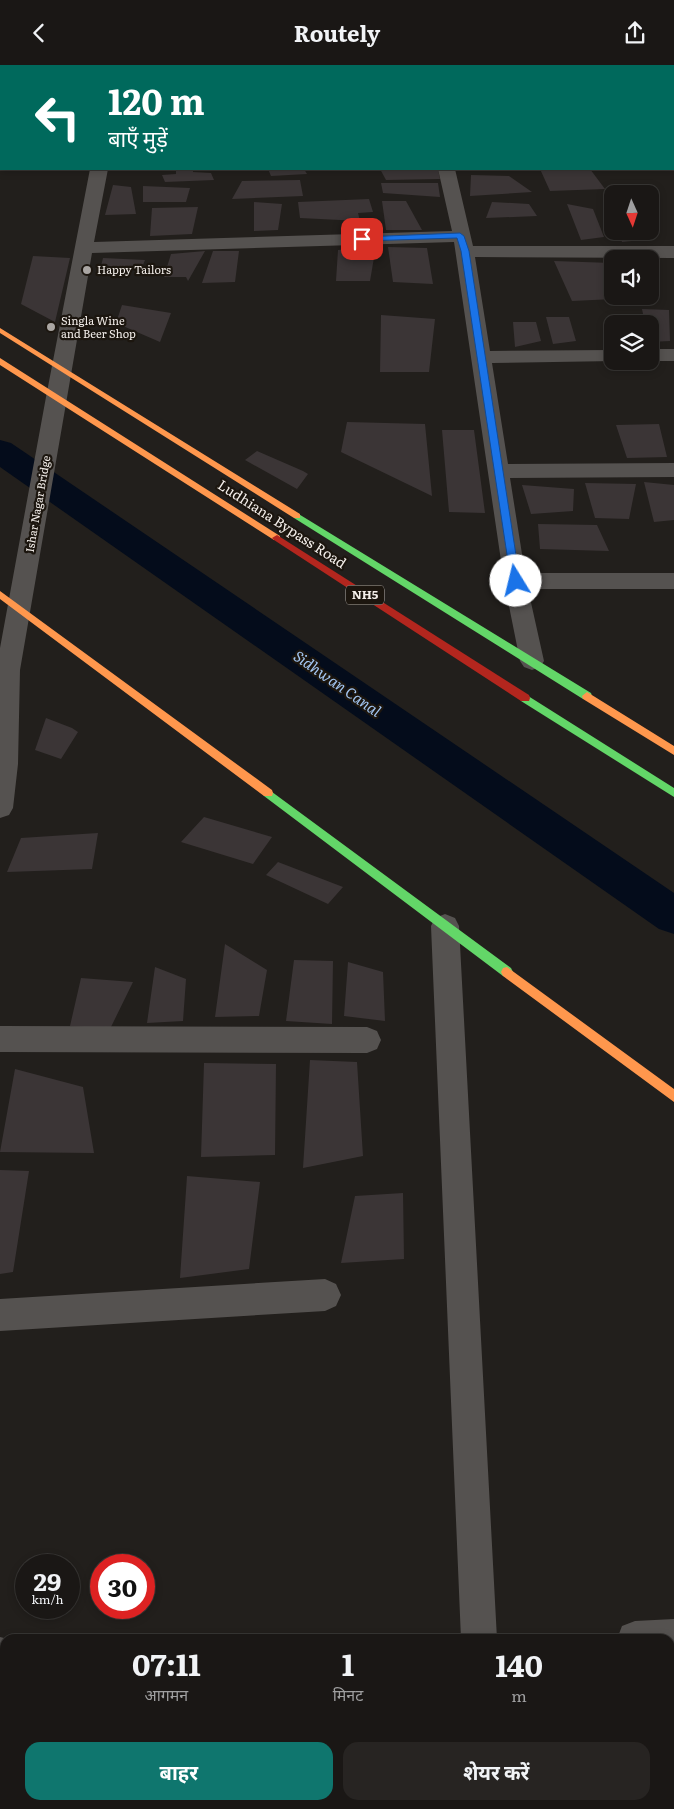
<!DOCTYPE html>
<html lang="hi">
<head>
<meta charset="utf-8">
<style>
  body { margin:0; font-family:Literata,"Noto Sans Devanagari",serif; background:#272422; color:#f1f3f6; height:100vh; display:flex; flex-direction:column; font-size:19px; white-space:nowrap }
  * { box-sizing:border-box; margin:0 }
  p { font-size:16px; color:#9f9fa0 }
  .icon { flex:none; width:28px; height:28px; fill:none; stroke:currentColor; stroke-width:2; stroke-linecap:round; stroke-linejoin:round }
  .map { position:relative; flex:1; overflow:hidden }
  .details { position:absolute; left:0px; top:1569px; width:675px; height:176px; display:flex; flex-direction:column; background:#1a1715; border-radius:15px 15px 0 0; box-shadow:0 2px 8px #0003,0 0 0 1px #383634 }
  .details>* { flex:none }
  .banner { position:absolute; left:0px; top:0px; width:675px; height:105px; box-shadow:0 2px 8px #0003,0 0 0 1px #383634; background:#00695c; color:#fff; overflow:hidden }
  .needle { width:32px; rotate:177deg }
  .controls { position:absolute; left:604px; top:120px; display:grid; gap:10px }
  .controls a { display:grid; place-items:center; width:55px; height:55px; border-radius:10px; background:#1a1715; box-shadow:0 2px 8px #0003,0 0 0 1px #383634; font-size:25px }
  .speed { position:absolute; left:15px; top:1489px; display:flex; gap:10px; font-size:25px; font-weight:700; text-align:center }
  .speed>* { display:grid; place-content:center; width:65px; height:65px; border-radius:50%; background:#1a1715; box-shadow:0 2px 8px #0003,0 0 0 1px #383634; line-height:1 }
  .speed small { font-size:12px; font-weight:400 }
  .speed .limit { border:8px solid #d22; background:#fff; color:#111 }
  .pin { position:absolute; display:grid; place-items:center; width:42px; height:42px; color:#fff; margin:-21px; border-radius:10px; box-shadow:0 2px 8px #0006 }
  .me { position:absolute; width:55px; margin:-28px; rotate:351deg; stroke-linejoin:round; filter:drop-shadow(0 0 4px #0008) }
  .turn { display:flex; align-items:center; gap:18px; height:105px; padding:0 25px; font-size:22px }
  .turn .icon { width:65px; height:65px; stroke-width:2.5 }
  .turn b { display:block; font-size:35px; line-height:42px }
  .eta { display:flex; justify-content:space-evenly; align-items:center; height:85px; text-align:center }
  .eta b { font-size:30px; font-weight:700; line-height:35px }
  .action { display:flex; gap:10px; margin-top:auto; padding:10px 25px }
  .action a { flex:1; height:58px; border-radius:15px; background:#0f766e; color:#fff; font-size:20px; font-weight:700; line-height:58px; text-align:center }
  .action a+a { background:#272422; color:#f1f3f6 }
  header { display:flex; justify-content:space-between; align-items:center; height:65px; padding:0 25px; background:#1a1715; font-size:22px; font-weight:700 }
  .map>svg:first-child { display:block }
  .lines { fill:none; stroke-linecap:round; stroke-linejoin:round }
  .canal { fill:#040c1b; fill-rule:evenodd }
  .building { fill:#3b3536 }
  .street { fill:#555250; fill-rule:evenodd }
  .fast { fill:#63d668; fill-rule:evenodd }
  .slow { fill:#ff974d; fill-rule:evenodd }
  .jam { fill:#b3261e; fill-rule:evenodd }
  .route { fill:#1a73e8; stroke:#114b97 }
  .poi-dot { fill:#aaa6a3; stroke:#1c160f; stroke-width:2 }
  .labels { text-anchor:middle; stroke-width:4.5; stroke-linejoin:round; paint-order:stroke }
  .far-poi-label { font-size:11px; fill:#f4efeb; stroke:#1c160f; text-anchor:start }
  .far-street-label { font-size:11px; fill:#f4efeb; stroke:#1c160f }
  .shield { fill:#1c160f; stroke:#b3aea9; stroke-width:1 }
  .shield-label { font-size:12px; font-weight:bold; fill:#f4efeb }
  .street-label { font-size:14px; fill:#f4efeb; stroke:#1c160f }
  .water-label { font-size:15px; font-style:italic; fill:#a3c6f2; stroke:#1c160f }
</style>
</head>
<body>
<header><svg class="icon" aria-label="back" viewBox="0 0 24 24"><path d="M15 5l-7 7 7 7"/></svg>Routely<svg class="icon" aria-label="share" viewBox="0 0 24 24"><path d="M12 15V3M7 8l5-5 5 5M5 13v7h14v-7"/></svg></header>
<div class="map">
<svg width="674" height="1744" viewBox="0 0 674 1744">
  <rect width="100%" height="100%" fill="#221f1c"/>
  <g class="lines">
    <path class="canal" d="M0 375 11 378 674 828V869L659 864 0 402Z"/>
  </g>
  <path class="building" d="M176 104H193V107L211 108 214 115 165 117 162 110 176 109Z
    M268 104H304L307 109 271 111Z
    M380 104H438L440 114 386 115Z
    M540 104H590L605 124 550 126Z
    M471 110 509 111 532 127 470 131Z
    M300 115 303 131 232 134 242 116Z
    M381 118H438L440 132 383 128Z
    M113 120 131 122 136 149 105 150Z
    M143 121 190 123 186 137H143Z
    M369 134 373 147 358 148 360 156 300 153 298 137Z
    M382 136H406L422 165H386Z
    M254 137 282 139 278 165 254 166Z
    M492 137 529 139 537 151 486 153Z
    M567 139 593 144 604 172 581 175Z
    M198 142 192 169 150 171 152 143Z
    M619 166H649L651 174 622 177Z
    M376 181 370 216H336L338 185Z
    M388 182 427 183 433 219 393 217Z
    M205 186 188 216 186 212H164L171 189Z
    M213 186H239L235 217 202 218Z
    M33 191 70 193 55 257 21 239Z
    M103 193 145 195 141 205H100Z
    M554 196 612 198V231H635V233L572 236Z
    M122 240 171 248 160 277 116 258Z
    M642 244 669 245 670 276 650 277V259H645Z
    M381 250 435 254 429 307H380Z
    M546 252H569L576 276 553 279Z
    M513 257H536L541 276 515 282Z
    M347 357 425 359 432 431 341 387Z
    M659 359 667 392 627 393 616 360Z
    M442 365H474L485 448 449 447Z
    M257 386 303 406 308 409 297 424 245 395Z
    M644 417 674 420V455L654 457Z
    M585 418 636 419 629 454 595 453Z
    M522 420 574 424 573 446 531 449Z
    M538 459 597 460 609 486 540 484Z
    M46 653 72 663 78 667 61 694 35 685Z
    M204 752 272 772 253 799 181 777Z
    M98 768 92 804 7 807 21 773Z
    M278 797 343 822 328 839 266 810Z
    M225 879 267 905 259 951 215 952Z
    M294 895 333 896 332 959 286 956Z
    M348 897 383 907 385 956 344 951Z
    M155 902 186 914 183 956 147 958Z
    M81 913 133 917 110 964 70 961Z
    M310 995 357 997 363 1091 303 1103Z
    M204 998 276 999 275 1090 201 1092Z
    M15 1004 83 1022 94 1088 0 1087Z
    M0 1105 29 1106 13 1207 0 1209Z
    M187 1111 260 1117 249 1204 180 1213Z
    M403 1128 404 1194 341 1198 355 1131Z"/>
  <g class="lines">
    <path class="street" d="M107 0H274L106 1Z
      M421 0H437V1H421Z
      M0 4H1V14H0Z
      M0 69H1V79H0Z
      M90 104H108L94 177 452 166 438 104H455L473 181H674V193L475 192 490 286 612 285V296H615L492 298 508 399 674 398V412L510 413 525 508H674V524H528L544 596 540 602 532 605 524 602 520 596 504 516 454 177 92 188 20 605 18 699 13 743 9 750 0 753V583L46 332Z
      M650 284H674V296H650Z
      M445 849 455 853 459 861 497 1574H461L431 861 435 853Z
      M0 961 367 962 377 966 381 975 377 984 367 988 0 987Z
      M325 1214 336 1219 341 1230 336 1241 325 1246 0 1266V1234Z
      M674 1554V1590L670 1591V1574H617L622 1561 635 1556Z
      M0 1572 8 1574H5V1610H0Z"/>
    <path class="fast" d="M297 448 591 628 592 631 591 634H583L294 453V449Z
      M525 629 674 723V732L521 636 520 633Z
      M268 724 511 903 513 907 511 911 507 912 503 911 264 731 263 728 264 725Z"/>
    <path class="slow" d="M0 263 300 449V453H294L0 268Z
      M0 293 280 471V475H274L0 300Z
      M0 526 272 725 273 728 272 731H264L0 534Z
      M587 627 674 681V690L583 634 582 631Z
      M507 902 674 1024V1037L503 911 501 907 503 903Z"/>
    <path class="jam" d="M277 470 529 630 530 633 529 636H521L274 475 272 473Z"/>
  </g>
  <path class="route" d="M460 168 464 171 469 186 520 516 516 519 511 516 461 186 457 173 362 176 358 174 362 172Z"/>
  <g class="poi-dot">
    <circle cx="87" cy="205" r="5"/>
    <circle cx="51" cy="262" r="5"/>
  </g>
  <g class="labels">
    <g class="far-poi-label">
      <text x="97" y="209">Happy Tailors</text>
      <text x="61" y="260">Singla Wine<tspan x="61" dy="13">and Beer Shop</tspan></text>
    </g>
    <g class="far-street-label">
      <text transform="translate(38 439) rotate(-80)" y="4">Ishar Nagar Bridge</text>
    </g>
    <rect class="shield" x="346" y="520.5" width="38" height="19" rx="4"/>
    <g class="shield-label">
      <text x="365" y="534">NH5</text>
    </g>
    <g class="street-label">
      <text transform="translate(282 459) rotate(33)" y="5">Ludhiana Bypass Road</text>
    </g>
    <g class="water-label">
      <text transform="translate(337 619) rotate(35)" y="5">Sidhwan Canal</text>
    </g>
  </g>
</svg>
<div class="controls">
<a><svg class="needle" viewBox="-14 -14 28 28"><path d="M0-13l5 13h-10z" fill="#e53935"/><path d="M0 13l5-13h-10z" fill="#9f9fa0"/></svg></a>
<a><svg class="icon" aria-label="sound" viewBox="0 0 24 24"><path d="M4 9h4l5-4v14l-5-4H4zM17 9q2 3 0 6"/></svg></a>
<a><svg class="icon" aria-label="layers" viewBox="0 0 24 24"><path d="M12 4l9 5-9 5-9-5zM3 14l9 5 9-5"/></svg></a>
</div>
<div class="speed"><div>29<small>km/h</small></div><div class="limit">30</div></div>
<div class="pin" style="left:362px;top:174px;background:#d93025"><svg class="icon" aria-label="arrive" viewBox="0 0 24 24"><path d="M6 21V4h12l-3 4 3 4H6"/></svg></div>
<svg class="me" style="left:516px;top:516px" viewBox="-20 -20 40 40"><circle r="19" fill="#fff"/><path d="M0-13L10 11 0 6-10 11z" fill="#1a73e8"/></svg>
<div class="banner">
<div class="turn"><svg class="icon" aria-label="left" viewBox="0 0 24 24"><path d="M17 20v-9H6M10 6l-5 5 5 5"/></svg><div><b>120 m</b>बाएँ मुड़ें</div></div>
</div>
<section class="details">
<div class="eta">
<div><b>07:11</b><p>आगमन</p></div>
<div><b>1</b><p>मिनट</p></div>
<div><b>140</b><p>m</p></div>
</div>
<div class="action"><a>बाहर</a><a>शेयर करें</a></div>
</section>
</div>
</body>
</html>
